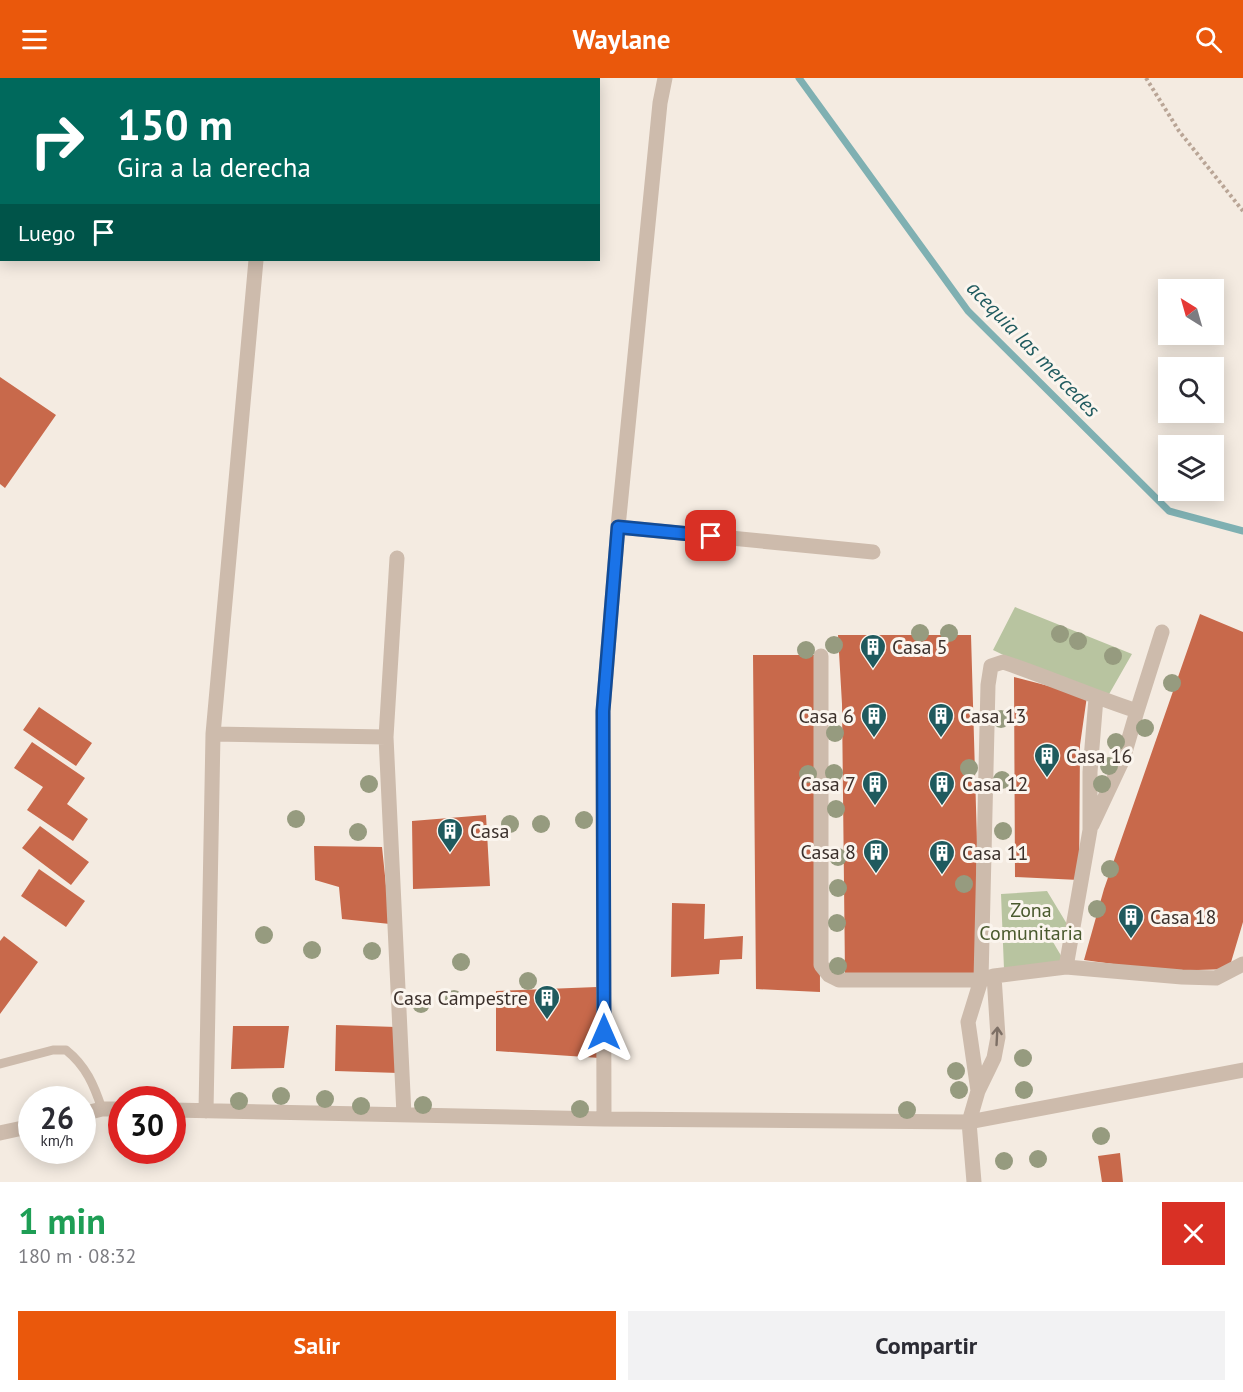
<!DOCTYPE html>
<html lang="es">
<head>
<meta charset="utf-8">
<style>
  body { margin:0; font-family:"PT Sans",sans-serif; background:#f2f2f3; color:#2b2b33; height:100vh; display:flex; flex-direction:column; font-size:22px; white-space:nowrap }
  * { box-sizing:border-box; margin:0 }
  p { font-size:20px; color:#7c7c81 }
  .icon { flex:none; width:33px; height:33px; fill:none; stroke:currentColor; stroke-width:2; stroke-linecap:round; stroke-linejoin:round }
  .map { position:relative; height:1104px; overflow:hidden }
  .panel { display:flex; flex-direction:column; background:#fff; flex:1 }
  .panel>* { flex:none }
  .guide { position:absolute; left:0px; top:0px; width:600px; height:183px; box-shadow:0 3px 15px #0003; background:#00695c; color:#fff; overflow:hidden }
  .needle { width:39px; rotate:323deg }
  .tools { position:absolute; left:1158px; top:201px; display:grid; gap:12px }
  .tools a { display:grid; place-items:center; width:66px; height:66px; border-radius:0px; background:#fff; box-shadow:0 3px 15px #0003; font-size:30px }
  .speed { position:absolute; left:18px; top:1008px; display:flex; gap:12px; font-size:30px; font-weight:700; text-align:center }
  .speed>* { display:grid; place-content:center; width:78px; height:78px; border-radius:50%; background:#fff; box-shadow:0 3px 15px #0003; line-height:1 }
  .speed small { font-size:15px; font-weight:400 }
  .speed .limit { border:9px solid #d22; background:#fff; color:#111 }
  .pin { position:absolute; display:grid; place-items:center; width:51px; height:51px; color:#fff; margin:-26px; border-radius:12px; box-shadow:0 3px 9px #0006 }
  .me { position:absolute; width:66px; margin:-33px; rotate:0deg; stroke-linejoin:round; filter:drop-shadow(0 0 4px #0008) }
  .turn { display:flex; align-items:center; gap:21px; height:126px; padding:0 18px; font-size:27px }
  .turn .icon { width:78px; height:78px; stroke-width:2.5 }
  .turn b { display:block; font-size:42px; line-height:51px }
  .then { display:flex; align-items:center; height:57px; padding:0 18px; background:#0003; gap:12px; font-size:22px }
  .round { display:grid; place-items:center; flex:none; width:63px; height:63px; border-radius:0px; background:#f2f2f3 }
  .overview { display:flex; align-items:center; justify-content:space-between; height:102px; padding:0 18px }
  h1 { font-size:36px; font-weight:700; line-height:45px; color:#1e9e55 }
  .button { display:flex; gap:12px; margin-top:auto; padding:12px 18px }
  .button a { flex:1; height:69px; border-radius:0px; background:#ea580c; color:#fff; font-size:24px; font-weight:700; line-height:69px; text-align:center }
  .button a+a { background:#f2f2f3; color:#2b2b33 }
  header { display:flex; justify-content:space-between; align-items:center; height:78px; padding:0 18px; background:#ea580c; color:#fff; font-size:27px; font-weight:700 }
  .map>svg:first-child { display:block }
  .green { fill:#b8c4a0 }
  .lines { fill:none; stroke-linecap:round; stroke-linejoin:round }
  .stream { stroke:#7fb0b2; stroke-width:7 }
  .building { fill:#c8694b }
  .path { stroke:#b9a596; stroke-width:4; stroke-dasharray:3 3; stroke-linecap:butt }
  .service { stroke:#cdbbac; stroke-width:9 }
  .minor { stroke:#cdbbac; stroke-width:15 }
  .tree { fill:#969b7f }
  .oneway { stroke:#7d6f65 }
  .route-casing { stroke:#114b97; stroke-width:15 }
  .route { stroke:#1a73e8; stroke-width:10 }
  .labels { text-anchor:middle; stroke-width:6; stroke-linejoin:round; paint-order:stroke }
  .poi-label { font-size:20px; fill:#3b302b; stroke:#fbf5ee; text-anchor:start }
  .park-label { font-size:20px; fill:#4a5a2e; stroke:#fbf5ee }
  .water-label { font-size:21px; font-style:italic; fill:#1f5a5e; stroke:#fbf5ee }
</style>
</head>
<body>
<header><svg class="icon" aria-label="menu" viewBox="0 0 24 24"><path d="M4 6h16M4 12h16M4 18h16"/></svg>Waylane<svg class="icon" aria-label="search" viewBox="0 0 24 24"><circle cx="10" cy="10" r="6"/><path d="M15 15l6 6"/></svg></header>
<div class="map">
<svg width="1243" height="1104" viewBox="0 0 1243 1104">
  <rect width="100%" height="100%" fill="#f4ebe1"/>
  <path class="green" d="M1015 529 1132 576 1104 625 993 572Z
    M1047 813 1070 851 1053 864 1063 881 1058 888 1004 891 1001 816Z"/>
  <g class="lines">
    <path class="stream" d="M799 0 968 233 1169 433 1243 453"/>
  </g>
  <path class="building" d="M0 299 56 337 5 410 0 406Z
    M1200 536 1243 554V844L1229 891 1164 893 1084 882 1104 811Z
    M838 557H971L977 764 975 898 845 896 842 626Z
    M753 577H819L820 914 756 911Z
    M1014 599 1087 618 1080 667 1079 802 1015 799Z
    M39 629 92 665 76 688 23 652Z
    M32 664 85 700 67 726 88 741 73 763 27 732 43 709 14 690Z
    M486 737 490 808 413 811 412 743Z
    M40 748 89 784 71 807 22 770Z
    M314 768 382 769 390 846 342 841 339 809 315 802Z
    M39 791 85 823 66 849 21 818Z
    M672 825 705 826 704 861 743 858 742 881 720 882 719 896 671 899Z
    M4 858 38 884 0 936V863Z
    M597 909 600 980 496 973V913Z
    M336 947 396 949 399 995 335 993Z
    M233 948H289L284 990 231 991Z
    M1120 1075 1123 1104H1102L1098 1078Z"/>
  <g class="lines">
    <path class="path" d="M1146 0 1179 53 1243 133"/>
    <path class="service" d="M0 986 53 972H66C86 988 94 1007 102 1031"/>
    <path class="minor" d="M272 2V0
      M618 449 873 474
      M397 480 386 659 404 1037
      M821 578V887L829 897 839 902H981L994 898 1066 889 1182 899 1216 900 1243 886
      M213 656 386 659
      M1092 747 1123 681 1137 633 1162 554
      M1066 889 1090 752V694L1096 620
      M978 1013 968 944 981 902 988 607 991 588 1003 584C1048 599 1091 618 1137 633
      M172 1032 604 1041 969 1044 1243 992
      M206 1033 213 656 256 182
      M82 1036 102 1031H122
      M604 1041 603 633 618 449 660 25 665 0
      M0 1055 32 1048
      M974 1104 969 1044 978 1013 994 980 998 959 994 898"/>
  </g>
  <g class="tree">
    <circle cx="920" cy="555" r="9"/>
    <circle cx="949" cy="555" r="9"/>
    <circle cx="1060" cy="556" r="9"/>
    <circle cx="1078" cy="563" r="9"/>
    <circle cx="834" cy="567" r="9"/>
    <circle cx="806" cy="572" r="9"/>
    <circle cx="1113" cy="578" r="9"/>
    <circle cx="1172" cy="605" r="9"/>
    <circle cx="1001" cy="641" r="9"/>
    <circle cx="1145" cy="650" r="9"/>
    <circle cx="835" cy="655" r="9"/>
    <circle cx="1116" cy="664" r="9"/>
    <circle cx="1109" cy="688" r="9"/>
    <circle cx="969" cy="690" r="9"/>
    <circle cx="834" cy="695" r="9"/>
    <circle cx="808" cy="696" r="9"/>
    <circle cx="1002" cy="702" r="9"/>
    <circle cx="369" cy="706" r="9"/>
    <circle cx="1102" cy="706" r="9"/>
    <circle cx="836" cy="731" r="9"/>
    <circle cx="296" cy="741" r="9"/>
    <circle cx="584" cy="742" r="9"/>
    <circle cx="510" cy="746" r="9"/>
    <circle cx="541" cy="746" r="9"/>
    <circle cx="1003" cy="753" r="9"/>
    <circle cx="358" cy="754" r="9"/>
    <circle cx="838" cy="779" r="9"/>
    <circle cx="1110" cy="791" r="9"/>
    <circle cx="964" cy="806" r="9"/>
    <circle cx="838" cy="810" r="9"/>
    <circle cx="1097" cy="831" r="9"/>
    <circle cx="837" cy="845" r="9"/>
    <circle cx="264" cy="857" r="9"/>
    <circle cx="312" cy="872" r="9"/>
    <circle cx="372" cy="873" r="9"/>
    <circle cx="461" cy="884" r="9"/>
    <circle cx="838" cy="888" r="9"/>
    <circle cx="528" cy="903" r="9"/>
    <circle cx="454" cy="921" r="9"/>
    <circle cx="421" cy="926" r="9"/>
    <circle cx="1023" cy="980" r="9"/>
    <circle cx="956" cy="993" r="9"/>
    <circle cx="959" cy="1012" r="9"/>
    <circle cx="1024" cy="1012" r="9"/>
    <circle cx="281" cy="1018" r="9"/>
    <circle cx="325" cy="1021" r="9"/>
    <circle cx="239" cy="1023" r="9"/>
    <circle cx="423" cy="1027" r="9"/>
    <circle cx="361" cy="1028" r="9"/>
    <circle cx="580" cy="1031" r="9"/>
    <circle cx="907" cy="1032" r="9"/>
    <circle cx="1101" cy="1058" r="9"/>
    <circle cx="1038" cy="1081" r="9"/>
    <circle cx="1004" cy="1083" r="9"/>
  </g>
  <defs><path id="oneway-shaft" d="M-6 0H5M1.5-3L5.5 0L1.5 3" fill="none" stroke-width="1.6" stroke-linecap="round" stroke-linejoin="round" transform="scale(1.5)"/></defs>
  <use class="oneway" href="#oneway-shaft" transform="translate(997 958) rotate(-87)"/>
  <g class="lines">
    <defs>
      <path id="route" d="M604 954 603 633 618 449 711 458"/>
    </defs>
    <use href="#route" class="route-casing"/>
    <use href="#route" class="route"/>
  </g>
  <defs>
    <symbol id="building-pin" viewBox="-11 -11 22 30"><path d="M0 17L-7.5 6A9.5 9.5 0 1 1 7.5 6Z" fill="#1f5a5e" stroke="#fbf5ee"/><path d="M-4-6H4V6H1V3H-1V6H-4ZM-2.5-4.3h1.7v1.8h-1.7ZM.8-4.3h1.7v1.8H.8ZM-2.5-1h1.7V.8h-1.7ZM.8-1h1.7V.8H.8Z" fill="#fff"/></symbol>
  </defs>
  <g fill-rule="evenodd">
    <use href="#building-pin" x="858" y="554" width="30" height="40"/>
    <use href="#building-pin" x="859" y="623" width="30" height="40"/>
    <use href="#building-pin" x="926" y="623" width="30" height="40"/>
    <use href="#building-pin" x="1032" y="663" width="30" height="40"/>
    <use href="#building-pin" x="860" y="691" width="30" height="40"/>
    <use href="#building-pin" x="927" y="691" width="30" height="40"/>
    <use href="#building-pin" x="435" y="738" width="30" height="40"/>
    <use href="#building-pin" x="861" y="759" width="30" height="40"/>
    <use href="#building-pin" x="927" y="760" width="30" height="40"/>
    <use href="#building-pin" x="1116" y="824" width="30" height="40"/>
    <use href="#building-pin" x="532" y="905" width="30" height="40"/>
  </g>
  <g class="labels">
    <g class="poi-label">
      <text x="892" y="576">Casa 5</text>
      <text x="854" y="645" text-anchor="end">Casa 6</text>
      <text x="960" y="645">Casa 13</text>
      <text x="1066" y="685">Casa 16</text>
      <text x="856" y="713" text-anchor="end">Casa 7</text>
      <text x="962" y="713">Casa 12</text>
      <text x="470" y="760">Casa</text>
      <text x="856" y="781" text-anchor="end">Casa 8</text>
      <text x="962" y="782">Casa 11</text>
      <text x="1150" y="846">Casa 18</text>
      <text x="528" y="927" text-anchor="end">Casa Campestre</text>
    </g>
    <g class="park-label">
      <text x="1031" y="839">Zona<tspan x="1031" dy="23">Comunitaria</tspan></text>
    </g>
    <g class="water-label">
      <text transform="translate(1033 271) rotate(46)" y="7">acequia las mercedes</text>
    </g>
  </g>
</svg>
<div class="tools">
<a><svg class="needle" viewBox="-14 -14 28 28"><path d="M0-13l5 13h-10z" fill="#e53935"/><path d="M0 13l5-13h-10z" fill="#7c7c81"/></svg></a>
<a><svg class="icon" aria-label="search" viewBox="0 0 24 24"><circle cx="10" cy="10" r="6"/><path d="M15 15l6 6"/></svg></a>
<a><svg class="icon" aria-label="layers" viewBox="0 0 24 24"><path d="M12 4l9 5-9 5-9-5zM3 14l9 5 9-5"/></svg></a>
</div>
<div class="speed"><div>26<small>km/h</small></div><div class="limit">30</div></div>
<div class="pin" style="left:711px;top:458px;background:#d93025"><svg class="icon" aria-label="arrive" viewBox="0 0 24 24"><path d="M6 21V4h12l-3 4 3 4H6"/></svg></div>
<svg class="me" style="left:604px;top:954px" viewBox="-20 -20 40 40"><path d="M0-17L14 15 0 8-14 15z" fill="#1a73e8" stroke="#fff" stroke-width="4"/></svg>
<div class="guide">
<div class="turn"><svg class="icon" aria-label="right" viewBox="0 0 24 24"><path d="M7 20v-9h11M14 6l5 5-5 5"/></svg><div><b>150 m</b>Gira a la derecha</div></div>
<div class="then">Luego<svg class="icon" aria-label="arrive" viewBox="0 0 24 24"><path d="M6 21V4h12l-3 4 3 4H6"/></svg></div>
</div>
</div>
<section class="panel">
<div class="overview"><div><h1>1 min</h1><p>180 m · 08:32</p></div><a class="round" style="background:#d93025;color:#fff"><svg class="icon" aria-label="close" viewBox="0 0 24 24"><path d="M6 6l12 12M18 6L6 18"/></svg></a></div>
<div class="button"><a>Salir</a><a>Compartir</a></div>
</section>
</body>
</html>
